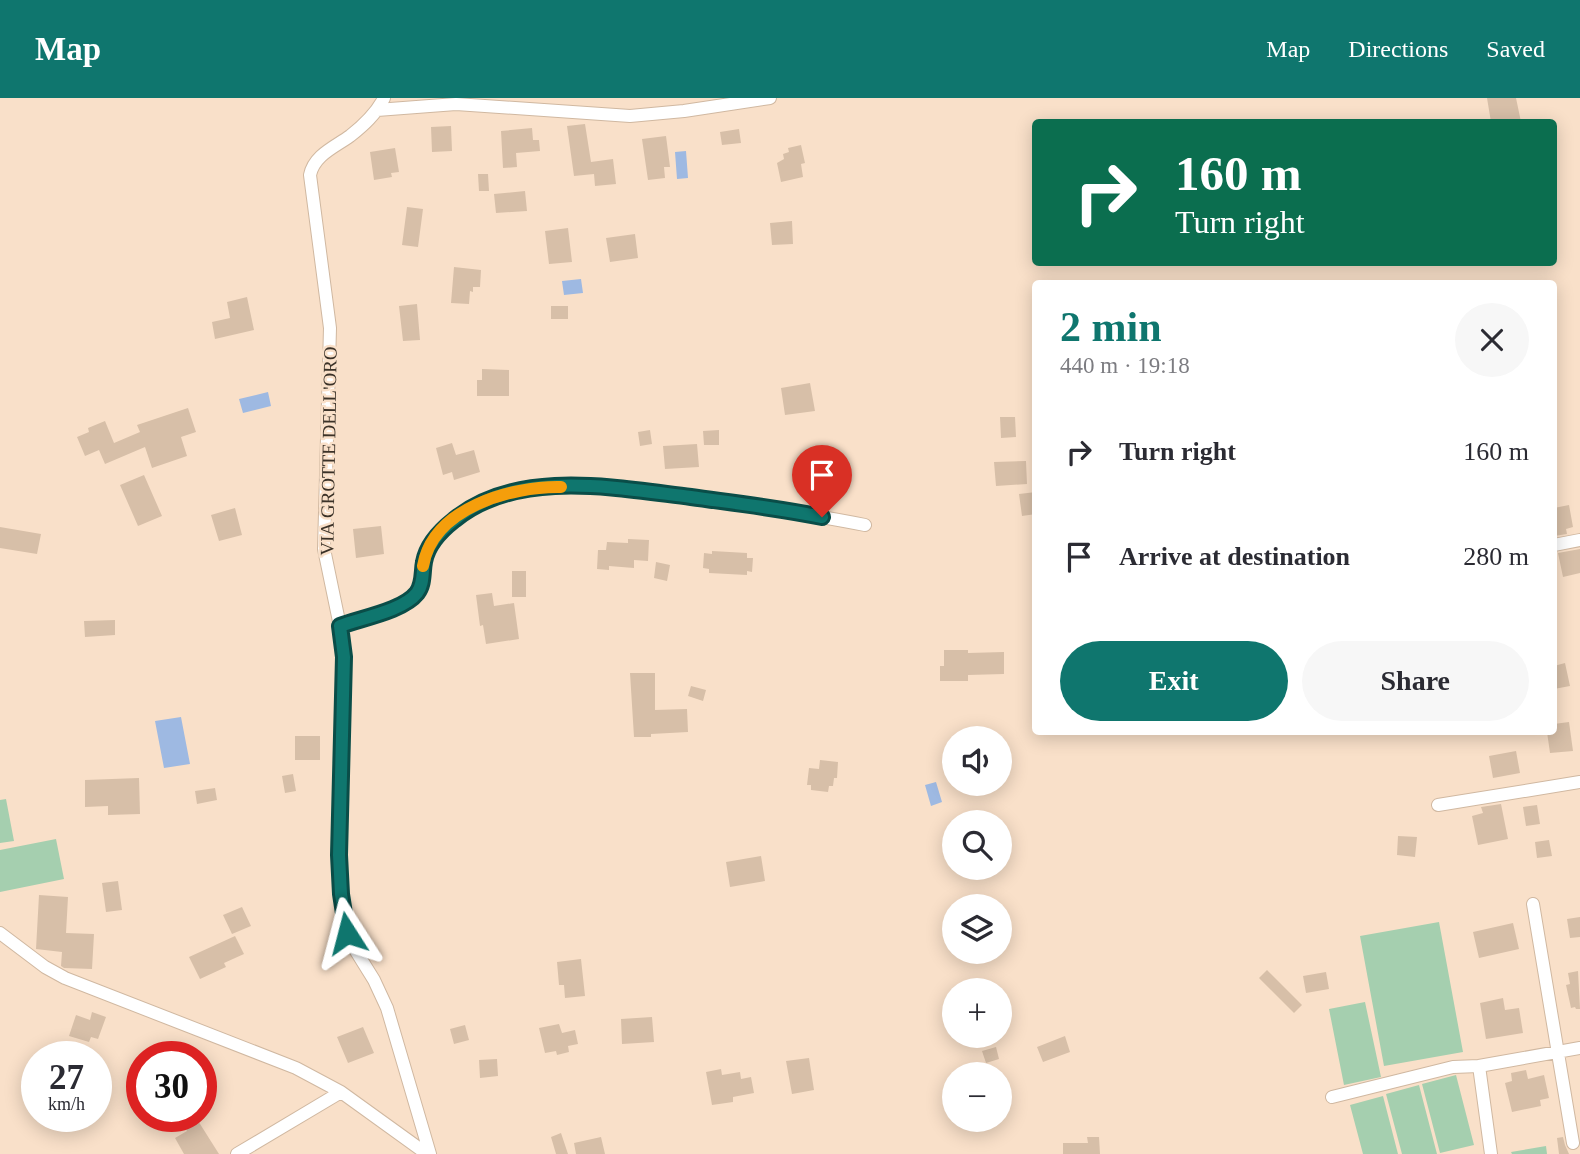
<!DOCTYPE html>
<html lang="en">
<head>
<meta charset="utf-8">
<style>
  body { margin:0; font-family:Georgia,serif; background:#f7f7f7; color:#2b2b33; height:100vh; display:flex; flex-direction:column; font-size:26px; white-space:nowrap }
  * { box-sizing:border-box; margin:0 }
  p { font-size:23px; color:#7c7c81 }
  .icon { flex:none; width:38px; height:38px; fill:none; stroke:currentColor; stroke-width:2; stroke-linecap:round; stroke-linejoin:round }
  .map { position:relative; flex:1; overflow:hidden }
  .side { position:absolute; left:1032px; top:182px; width:525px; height:455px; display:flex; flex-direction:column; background:#fff; border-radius:7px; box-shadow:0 4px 18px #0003 }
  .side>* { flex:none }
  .top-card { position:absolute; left:1032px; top:21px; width:525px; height:147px; border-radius:7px; box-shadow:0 4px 18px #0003; background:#0b6e4f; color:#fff; overflow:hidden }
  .controls { position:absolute; left:942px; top:628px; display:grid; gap:14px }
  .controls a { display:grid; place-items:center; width:70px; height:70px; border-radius:50%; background:#fff; box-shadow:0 4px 18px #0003; font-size:35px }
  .speed { position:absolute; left:21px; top:943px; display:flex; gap:14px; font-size:35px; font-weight:700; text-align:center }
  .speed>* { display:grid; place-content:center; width:91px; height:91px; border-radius:50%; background:#fff; box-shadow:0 4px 18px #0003; line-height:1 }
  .speed small { font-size:18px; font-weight:400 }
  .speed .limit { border:10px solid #d22; background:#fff; color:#111 }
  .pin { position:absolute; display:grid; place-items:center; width:60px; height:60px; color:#fff; margin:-72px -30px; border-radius:50% 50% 50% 0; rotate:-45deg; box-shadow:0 0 7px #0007 }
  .pin .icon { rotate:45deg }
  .me { position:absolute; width:77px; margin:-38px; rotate:351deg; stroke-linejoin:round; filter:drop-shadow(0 0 5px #0008) }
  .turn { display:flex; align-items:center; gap:24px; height:147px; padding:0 28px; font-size:32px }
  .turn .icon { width:91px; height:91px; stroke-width:2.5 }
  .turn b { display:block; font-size:49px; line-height:60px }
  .round { display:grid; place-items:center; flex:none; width:74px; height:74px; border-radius:37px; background:#f7f7f7 }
  .summary { display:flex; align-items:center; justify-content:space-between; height:119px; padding:0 28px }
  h1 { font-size:42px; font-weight:800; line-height:52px; color:#0f766e }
  .primary-button { display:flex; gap:14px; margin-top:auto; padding:14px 28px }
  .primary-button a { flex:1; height:80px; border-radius:42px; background:#0f766e; color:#fff; font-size:28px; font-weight:800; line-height:80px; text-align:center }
  .primary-button a+a { background:#f7f7f7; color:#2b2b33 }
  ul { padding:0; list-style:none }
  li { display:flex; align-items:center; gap:21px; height:105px; padding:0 28px }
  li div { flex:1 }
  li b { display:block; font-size:26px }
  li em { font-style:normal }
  header { display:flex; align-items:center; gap:42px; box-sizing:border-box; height:98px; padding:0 35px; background:#0f766e; color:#fff }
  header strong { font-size:33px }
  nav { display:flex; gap:38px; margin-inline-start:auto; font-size:24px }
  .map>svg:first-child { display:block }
  .green { fill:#a5cfaf }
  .water { fill:#9eb9e2 }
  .building { fill:#d7bfa8 }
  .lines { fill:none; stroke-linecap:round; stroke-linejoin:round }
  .street-casing { stroke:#d0b8a1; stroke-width:14 }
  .street { stroke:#fff; stroke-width:12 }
  .route-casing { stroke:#0a4d48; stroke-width:18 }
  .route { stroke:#0f766e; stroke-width:12 }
  .slow { stroke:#f59e0b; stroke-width:12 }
  .labels { text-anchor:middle; stroke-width:5; stroke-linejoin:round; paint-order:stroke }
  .street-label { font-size:19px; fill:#3b3228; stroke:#f9e0c9 }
</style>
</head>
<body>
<header>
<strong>Map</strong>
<nav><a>Map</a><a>Directions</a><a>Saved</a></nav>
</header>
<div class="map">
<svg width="1580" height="1056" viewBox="0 0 1580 1056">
  <rect width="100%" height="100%" fill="#f9e0c9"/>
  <path class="green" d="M6 701 14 743 0 745V702Z
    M56 741 64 781 0 794V752Z
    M1439 824 1463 954 1384 968 1360 838Z
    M1365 904 1381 979 1344 987 1329 911Z
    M1456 977 1474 1047 1440 1055 1422 986Z
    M1419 987 1437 1056H1402L1386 996Z
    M1383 998 1398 1056H1363L1350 1007Z
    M1546 1048 1547 1056H1512L1511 1054Z"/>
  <path class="water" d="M686 53 688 80 677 81 675 54Z
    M581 181 583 195 564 197 562 183Z
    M268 294 271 308 243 315 239 301Z
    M181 619 190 666 164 670 155 623Z
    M936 684 942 704 931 708 925 687Z"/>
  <path class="building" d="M1487 0H1516L1521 24H1491Z
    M585 26 591 64 613 61 616 86 595 88 594 76 574 78 567 28Z
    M451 28 452 53 432 54 431 29Z
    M532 30 533 42H539L540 53 516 55 517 69 503 70 501 33Z
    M739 31 741 45 722 47 720 34Z
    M666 38 670 69H664L665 80 648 82 642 41Z
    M801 47 805 65 801 66 803 79 781 84 777 65 784 61 783 56 789 54 788 50Z
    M395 50 399 74 391 75 392 79 374 82 370 54Z
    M478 76H488L489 93H479Z
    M525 93 527 113 496 115 494 96Z
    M407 109 423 111 418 149 402 147Z
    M792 123 793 146 772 147 770 125Z
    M568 130 572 164 549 166 545 133Z
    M635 136 638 160 610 164 606 140Z
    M454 169 481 172 480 189H473V194L470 193 469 206 451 205Z
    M247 199 254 232 215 241 212 224 230 220 227 204Z
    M417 206 420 242 403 243 399 208Z
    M551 208H568V221H551Z
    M482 271 509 272V298H477V282H482Z
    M810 285 815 313 785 317 781 290Z
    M188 310 196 334 181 339 187 358 152 370 145 349 105 366 99 352 85 358 77 339 89 334 88 330 105 323 114 345 140 334 137 327Z
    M1000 319H1015L1016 339 1001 340Z
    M650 332 652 346 640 348 638 334Z
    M719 332V347H704L703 333Z
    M452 345 456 357 474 352 480 374 454 382 452 374 443 377 436 350Z
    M697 346 699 369 665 371 663 348Z
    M1026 363 1027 386 996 388 994 364Z
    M144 377 162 418 138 428 120 387Z
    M1036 394V416L1022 418 1019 396Z
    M1569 407 1573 429 1566 431 1567 436 1554 438V410Z
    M235 410 242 437 219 443 211 417Z
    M381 428 384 456 356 460 353 431Z
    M0 429 41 436 37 456 0 450Z
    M628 441 649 442 648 463 634 462V470L609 468V472L597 471 598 452H606L607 444 628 445Z
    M1580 451V475L1563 479 1558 455Z
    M712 453 747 455V460H753L752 474 747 473V477L709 475V471L703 470 704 455 712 456Z
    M656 464 670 467 667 483 654 480Z
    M512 473H526V499H512Z
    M492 495 494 508 514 505 519 541 486 546 483 527 480 528 476 497Z
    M115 522V537L85 539 84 523Z
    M944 552H968V555L1004 554V576L968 577V583H940V568H944Z
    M1565 565 1570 588 1554 591V568Z
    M630 575H655V612L687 611 688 634 651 636V639H634Z
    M691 588 706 592 703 603 688 598Z
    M1569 624 1573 653 1550 655 1547 634H1554V626Z
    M295 638H320V662H295Z
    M1516 653 1520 675 1493 680 1489 658Z
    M820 662 838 664 837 680H834L833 688H829L828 694 811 692V687H807L809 670 819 671Z
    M293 676 296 693 285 695 282 678Z
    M139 680 140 716 108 717V708L85 709V682Z
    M215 690 217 702 197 706 195 693Z
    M1501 706 1508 741 1478 747 1472 718 1483 715 1481 709Z
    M1537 707 1540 726 1526 728 1523 709Z
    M1398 738 1417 739 1415 759 1397 757Z
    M1549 742 1552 758 1537 760 1535 744Z
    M761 758 765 783 730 789 726 764Z
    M118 783 122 812 106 814 102 785Z
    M39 797 68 799 66 835 94 836 92 871 64 870 61 868 62 854 36 851Z
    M242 809 251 828 232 836 223 817Z
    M1580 819V839L1570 840 1567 821Z
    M1513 825 1519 851 1479 860 1473 834Z
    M235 838 244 856 224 865 226 869 200 881 189 859Z
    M581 861 585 898 565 900 564 887H559L557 864Z
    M1267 872 1302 907 1294 915 1259 880Z
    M1578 873 1580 911H1576L1575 909 1571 910 1566 887 1570 886 1568 875Z
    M1326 874 1329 891 1306 895 1303 878Z
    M1503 900 1505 912 1519 910 1523 935 1486 941 1480 905Z
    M92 914 106 919 98 941 91 939 89 944 69 938 76 917 90 922Z
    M652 919 654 944 622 946 621 921Z
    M559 926 562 935 575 932 578 946 568 948 569 954 557 957 556 953 545 955 539 930Z
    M465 927 469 942 454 946 450 931Z
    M363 929 374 955 348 965 337 939Z
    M1065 938 1070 954 1043 964 1037 949Z
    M996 949 999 961 986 965 982 953Z
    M809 960 814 992 792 996 786 963Z
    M497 961 498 978 480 980 479 962Z
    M721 971 722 977 740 974 741 981 751 979 754 995 733 999V1004L712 1007 706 974Z
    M1526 972 1528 981 1544 977 1549 1000 1540 1002 1541 1008 1512 1014 1505 985 1512 983 1511 975Z
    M179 1018H195L219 1056H184L175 1040 187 1033Z
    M561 1035 568 1056H556L551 1039Z
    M601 1039 605 1056H576L574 1045Z
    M1087 1039H1099L1100 1056H1063V1045H1088Z
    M1563 1039 1565 1047 1569 1056H1559L1557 1040Z"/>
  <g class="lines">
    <defs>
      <path id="street" d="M384 0C376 16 364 27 350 38 335 49 314 57 310 77L330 230 324 451 341 533 344 559 339 757 345 826 351 845 374 882 387 910 430 1056
        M377 12 456 6 630 18 684 13 770 0
        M1554 447 1580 442
        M340 528C361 520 403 512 417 494 424 486 422 474 424 464 428 445 443 429 458 418 483 400 514 393 543 390 590 385 640 393 687 399 746 407 806 415 865 427
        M1438 707 1580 684
        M1533 806 1573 1045
        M0 835 45 869 65 880 296 970 341 994 427 1056
        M1332 999 1453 969 1479 968
        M237 1056 341 994
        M1491 1056 1479 968 1580 950"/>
    </defs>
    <use href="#street" class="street-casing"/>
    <use href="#street" class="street"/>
  </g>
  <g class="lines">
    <defs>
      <path id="route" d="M347 835 341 796 339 757 344 559 340 528C361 520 403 513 417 495 424 486 422 474 424 464 427 447 440 433 454 422 517 370 616 390 691 399 734 405 778 410 822 419"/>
    </defs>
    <use href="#route" class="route-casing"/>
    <use href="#route" class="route"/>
    <path class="slow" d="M423 468C433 410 511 388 561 389"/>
  </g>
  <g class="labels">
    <g class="street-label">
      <text transform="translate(328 353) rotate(-89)" y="7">VIA GROTTE DELL'ORO</text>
    </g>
  </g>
</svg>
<div class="controls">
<a><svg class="icon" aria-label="sound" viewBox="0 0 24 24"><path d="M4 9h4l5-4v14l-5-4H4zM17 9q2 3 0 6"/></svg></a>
<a><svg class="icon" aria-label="search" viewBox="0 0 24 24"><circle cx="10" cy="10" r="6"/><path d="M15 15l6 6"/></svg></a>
<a><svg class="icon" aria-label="layers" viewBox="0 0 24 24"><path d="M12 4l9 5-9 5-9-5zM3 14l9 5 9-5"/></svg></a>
<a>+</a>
<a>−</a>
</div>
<div class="speed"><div>27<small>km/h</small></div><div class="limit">30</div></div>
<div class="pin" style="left:822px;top:419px;background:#d93025"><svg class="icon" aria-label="arrive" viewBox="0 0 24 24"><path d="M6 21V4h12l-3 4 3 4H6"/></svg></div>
<svg class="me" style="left:347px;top:835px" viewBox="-20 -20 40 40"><path d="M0-17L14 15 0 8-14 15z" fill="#0f766e" stroke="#fff" stroke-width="4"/></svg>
<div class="top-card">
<div class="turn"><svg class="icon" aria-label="right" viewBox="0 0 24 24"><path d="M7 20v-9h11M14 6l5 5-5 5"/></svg><div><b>160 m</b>Turn right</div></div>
</div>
<section class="side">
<div class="summary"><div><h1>2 min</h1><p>440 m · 19:18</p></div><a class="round"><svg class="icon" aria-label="close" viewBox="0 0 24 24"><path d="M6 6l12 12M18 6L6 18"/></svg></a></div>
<ul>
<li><svg class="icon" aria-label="right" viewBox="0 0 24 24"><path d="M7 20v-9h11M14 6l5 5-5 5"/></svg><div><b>Turn right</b></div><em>160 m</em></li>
<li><svg class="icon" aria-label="arrive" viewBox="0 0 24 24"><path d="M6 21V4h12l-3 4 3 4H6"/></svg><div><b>Arrive at destination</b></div><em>280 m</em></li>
</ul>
<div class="primary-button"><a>Exit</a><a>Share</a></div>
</section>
</div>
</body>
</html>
